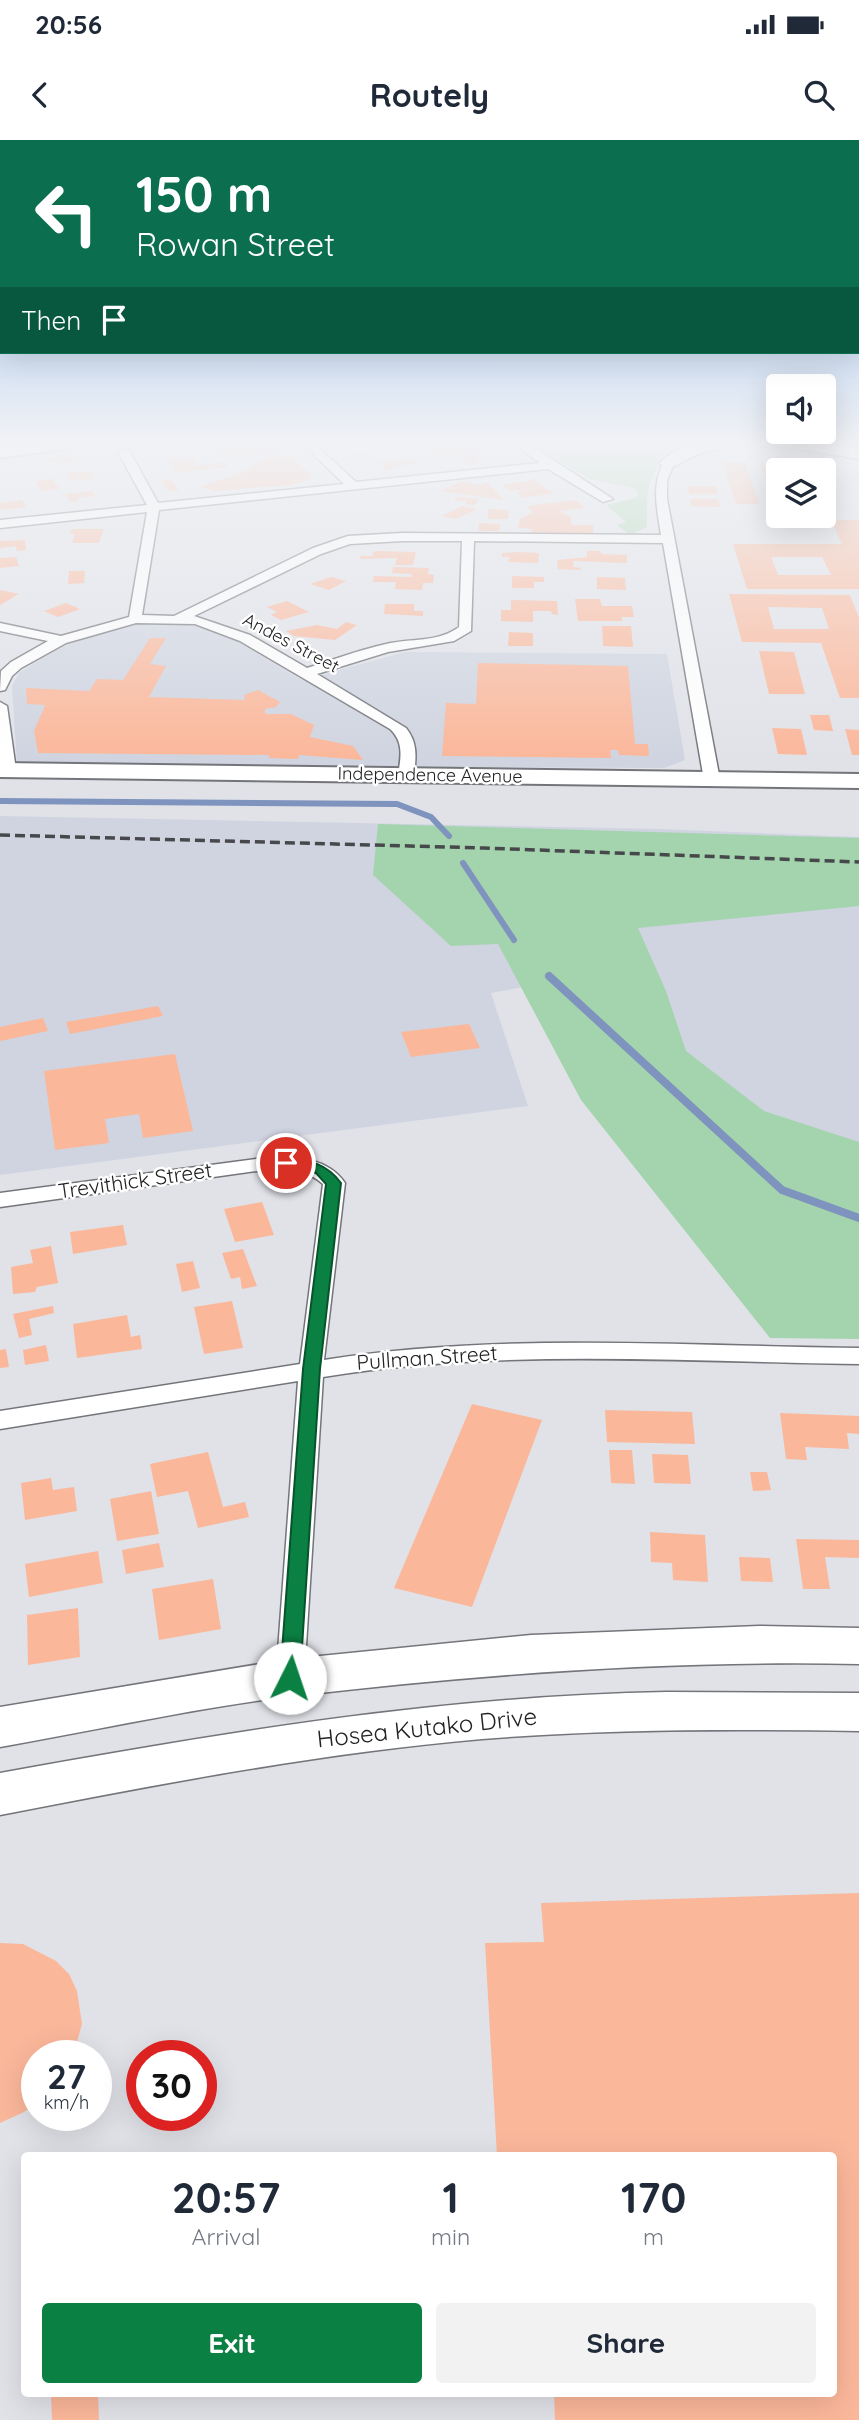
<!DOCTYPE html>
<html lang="en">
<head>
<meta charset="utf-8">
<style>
  body { margin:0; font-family:Quicksand,sans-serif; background:#f2f2f3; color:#1f2937; height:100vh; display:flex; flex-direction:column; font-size:26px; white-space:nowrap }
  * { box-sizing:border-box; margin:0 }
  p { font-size:23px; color:#747a83 }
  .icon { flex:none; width:38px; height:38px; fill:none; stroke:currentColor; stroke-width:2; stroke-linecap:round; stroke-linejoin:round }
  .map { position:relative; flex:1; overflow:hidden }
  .details { position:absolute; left:21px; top:2012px; width:816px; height:245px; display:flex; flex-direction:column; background:#fff; border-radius:7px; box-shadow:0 7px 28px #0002 }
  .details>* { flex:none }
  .guide { position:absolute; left:0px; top:0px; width:859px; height:214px; box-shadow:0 7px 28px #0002; background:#0b6e4f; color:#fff; overflow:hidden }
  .buttons { position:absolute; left:766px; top:234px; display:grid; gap:14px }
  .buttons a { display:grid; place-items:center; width:70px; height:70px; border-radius:7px; background:#fff; box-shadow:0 7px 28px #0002; font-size:35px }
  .speed { position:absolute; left:21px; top:1900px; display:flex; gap:14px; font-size:35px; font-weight:700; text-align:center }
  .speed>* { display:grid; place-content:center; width:91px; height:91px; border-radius:50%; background:#fff; box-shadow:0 7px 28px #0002; line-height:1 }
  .speed small { font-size:18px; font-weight:400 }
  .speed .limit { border:10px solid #d22; background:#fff; color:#111 }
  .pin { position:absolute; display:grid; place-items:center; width:60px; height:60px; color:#fff; margin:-30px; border:4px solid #fff; border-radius:50%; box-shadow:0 2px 7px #0007 }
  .me { position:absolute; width:77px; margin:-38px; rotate:4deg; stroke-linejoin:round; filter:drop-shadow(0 0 5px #0008) }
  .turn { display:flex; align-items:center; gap:24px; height:147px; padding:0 21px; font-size:32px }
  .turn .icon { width:91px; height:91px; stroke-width:2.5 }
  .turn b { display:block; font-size:49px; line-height:60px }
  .then { display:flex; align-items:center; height:66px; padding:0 21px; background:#0003; gap:14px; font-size:26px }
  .eta { display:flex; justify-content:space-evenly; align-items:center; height:119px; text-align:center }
  .eta b { font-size:42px; font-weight:700; line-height:49px }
  .cta { display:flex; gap:14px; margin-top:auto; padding:14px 21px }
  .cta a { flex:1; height:80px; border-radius:7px; background:#0b8043; color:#fff; font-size:28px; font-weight:700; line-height:80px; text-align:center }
  .cta a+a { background:#f2f2f3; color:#1f2937 }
  .status { display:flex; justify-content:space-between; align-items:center; height:49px; padding:0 35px; background:#fff; direction:ltr }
  .status svg { height:19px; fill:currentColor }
  header { display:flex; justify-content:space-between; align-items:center; height:91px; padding:0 21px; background:#fff; font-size:32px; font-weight:700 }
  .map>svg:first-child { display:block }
  .built { fill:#cfd4e0 }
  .green { fill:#a4d4ad }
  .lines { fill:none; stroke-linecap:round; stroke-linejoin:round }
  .stream-far1 { stroke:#7e93bd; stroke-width:6 }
  .stream { stroke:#7e93bd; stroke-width:8 }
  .building { fill:#fbb79a; fill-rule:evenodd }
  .minor-casing { stroke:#73757a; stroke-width:3 }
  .secondary-casing { stroke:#73757a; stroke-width:4 }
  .primary-casing { stroke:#73757a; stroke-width:3 }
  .minor { fill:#fff; fill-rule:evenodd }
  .secondary { fill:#fff; fill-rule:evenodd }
  .primary { fill:#fff; fill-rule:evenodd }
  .rail { stroke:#47484b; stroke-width:3.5; stroke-dasharray:10 5; stroke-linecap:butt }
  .route { fill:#0b8043; stroke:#07532c; stroke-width:2 }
  .labels { text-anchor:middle; stroke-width:5; stroke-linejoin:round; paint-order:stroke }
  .far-street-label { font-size:18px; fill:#212224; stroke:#fff }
  .street-label { font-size:21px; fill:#212224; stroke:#fff }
  .near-street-label { font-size:24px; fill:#212224; stroke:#fff }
</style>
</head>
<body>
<div class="status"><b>20:56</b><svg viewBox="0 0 49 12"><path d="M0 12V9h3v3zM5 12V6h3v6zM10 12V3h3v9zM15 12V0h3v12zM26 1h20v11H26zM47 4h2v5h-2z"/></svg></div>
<header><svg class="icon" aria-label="back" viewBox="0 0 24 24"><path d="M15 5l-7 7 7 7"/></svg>Routely<svg class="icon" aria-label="search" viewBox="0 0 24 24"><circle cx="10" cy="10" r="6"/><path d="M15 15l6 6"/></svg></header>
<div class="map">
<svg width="859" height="2280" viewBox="0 0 859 2280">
  <rect width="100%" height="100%" fill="#e0e2e8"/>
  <path class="built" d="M134 482 180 483 204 488 238 502 302 540 405 512 667 514 685 620 664 628 17 625 12 546 19 533 56 509Z
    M0 676 658 689 859 697V1071L545 843 491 853 528 966 0 1035Z"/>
  <path class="green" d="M526 301H658L662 304C664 318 652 333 649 347 646 360 647 374 647 387L630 395 617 385 626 382 606 365 635 358 639 354 633 348 590 339Z
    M378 684 859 698V766L638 788 666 851 686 911 764 971 859 1002V1199L770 1198 581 960 498 804 451 806 373 735Z"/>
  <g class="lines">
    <path class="stream-far1" d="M0 661 397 664 431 677 449 696
      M463 723 514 800"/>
    <path class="stream" d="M549 836 782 1050 859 1078"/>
  </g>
  <path class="building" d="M263 301H281L289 309 224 318 213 308Z
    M459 308 476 310 473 314 484 315 474 324 463 323 469 318 453 316 455 313 434 317 427 311Z
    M380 311 383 314 346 318 343 315Z
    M269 314 290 315 311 335 309 340 290 345 214 351 200 347 246 331Z
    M72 316 78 320 57 324 46 318Z
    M193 317 200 325 224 322 228 327 177 333 167 319Z
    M412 318 418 324 391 327 393 330 386 331 379 322Z
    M722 322H745L759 364H736Z
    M759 322 780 323 783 331H779V359H772Z
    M90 331 95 339 70 341 66 333Z
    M52 339 60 349 42 351 35 341Z
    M171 340 179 350 168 351 161 341Z
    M534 340 553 353 523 358 517 352 535 348 510 351 502 345Z
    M462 341 479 345 487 342 504 360 441 351Z
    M688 346H716L718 354H689Z
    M92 351 95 356 77 358 79 361 70 362 65 354Z
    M456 357 479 359 475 365 465 364 467 361 454 360Z
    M690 359H718L720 367 691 366Z
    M22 360 26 367 0 370V363Z
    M576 360 585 368 559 371 571 377V385H593V395L531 393 532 389 518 388 520 379 533 372 527 366Z
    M462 366 477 369 456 379 442 376Z
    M488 369 509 370 508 379H488Z
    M831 380H859V449H747L733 404H842ZM771 417H822L831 435H778Z
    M479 383 500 384 499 391H478Z
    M72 389H104L99 403H72L75 394H70Z
    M25 400 26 410 17 411 16 406 0 408V401Z
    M587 411H601V414L627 415V423L574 421 573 427 581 428 580 430 558 429 557 420 587 417Z
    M373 412 379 411 416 412 413 425H395L397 418 360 419 361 416H373Z
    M518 412 539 413 538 423 508 422 509 417H502V413Z
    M16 417 19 426 0 428V418Z
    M393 427 429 428 428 434 434 435 433 443H423L422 450 395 449 396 442H373L374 436 411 437 412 434 392 433Z
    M69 431H85L84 443 68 444Z
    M512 436 544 437V442H534V448H512Z
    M331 437 346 441 329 450 310 444Z
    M597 437 625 438 626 450 597 449Z
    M0 450 19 454 0 465Z
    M729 454 850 455 859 478V558H840L821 503 742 502ZM768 467 822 468 829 489H774Z
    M575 459H600L602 466H632L634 477H622V481H578Z
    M511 460 557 461 558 475 552 474 551 471H533V482L501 481V470H511Z
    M287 461 309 472 281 480 271 475 277 472 267 467Z
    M66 463 80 469 58 477 44 471Z
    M385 464H414V471H423V476L384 474Z
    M346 482 357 485 335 500 294 496 286 491 317 485 337 489Z
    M602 486H631L633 507 603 506Z
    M509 492 533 493V506H508Z
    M150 498H166L150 524 166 526 149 557 245 560 244 555 258 550 280 562 276 567 265 569V574H291L314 585 310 597 353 606 363 620 299 615 298 619 269 618V615L38 613 34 591 45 565 27 564 26 548 89 551 97 539 123 540Z
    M759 511 794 512 805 554H769Z
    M478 523 628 526 635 604H648L649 616 619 615 618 610H610L611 618 442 616 446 563 476 564Z
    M810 575H829L833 591 814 590Z
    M772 588 801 589 807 615 778 614Z
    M845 589 859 590V615H852Z
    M158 866 163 876 70 894 66 882Z
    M43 878 48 891 0 901V887Z
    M469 884 480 908 411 917 401 892Z
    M175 914 193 991 143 998 139 974 105 979 109 1003 55 1010 44 931Z
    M262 1062 274 1095 235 1102 224 1069Z
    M123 1085 127 1105 73 1114 70 1092Z
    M51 1106 58 1143 37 1147 35 1152 13 1154 11 1127 33 1123 30 1110Z
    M243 1109 249 1125 257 1146 242 1149 240 1137 231 1139 222 1113Z
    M193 1121 200 1148 182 1152 176 1124Z
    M232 1161 243 1208 204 1214 194 1167Z
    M53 1166 54 1173 29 1179 32 1195 19 1198 13 1174Z
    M127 1175 131 1197 140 1195 142 1209 77 1218 73 1184Z
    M46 1205 49 1221 25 1225 23 1210Z
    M6 1209 9 1227 0 1228V1210Z
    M472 1264 542 1280 472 1467 394 1448Z
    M605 1270 692 1272 695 1304 607 1302Z
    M780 1273 859 1276V1294L847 1293 849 1309 805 1307 807 1320 786 1319Z
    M609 1310H632L635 1344 611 1343Z
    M208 1312 223 1367 245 1362 249 1377 198 1388 188 1351 157 1357 150 1324Z
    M652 1314 688 1315 691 1344 654 1343Z
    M750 1332H767L771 1350 753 1351Z
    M51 1338 53 1350 74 1347 77 1371 25 1380 21 1343Z
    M151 1351 159 1394 117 1401 110 1359Z
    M650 1392 705 1395 708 1442 673 1440 672 1423 651 1422Z
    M796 1399 859 1400V1418L825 1417 830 1449H803Z
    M159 1403 164 1427 126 1434 122 1410Z
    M98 1411 103 1443 29 1457 25 1424Z
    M739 1417 770 1418 773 1442 741 1441Z
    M213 1439 221 1489 159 1500 152 1449Z
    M78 1468 80 1517 28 1525 27 1475Z
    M859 1753V2280H555L554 2254H833V2016H497L485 1803 544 1802 541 1763Z
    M0 1803 23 1804 56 1821 69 1834 77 1851 82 1884 73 1916H37V1963L24 1972 0 1983Z
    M51 2254H98L99 2280H52Z"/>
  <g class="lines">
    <defs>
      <path id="minor" d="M307 301H317L320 309 356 342 540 323 511 301H524L613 359 603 362 548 329 159 370 142 475 174 476 313 408 348 396 402 393 661 395C657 368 651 346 664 321H672L674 323 667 341V359L720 640 718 643 712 645 704 640 663 403 474 401 471 491 454 501 388 512 317 534 406 588C418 603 416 617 414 635L406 640 398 635C401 617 404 602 390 589L240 501 195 484 136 483 66 503 21 528 12 536 5 550 0 551 1 531 11 522 48 501 0 491V483L61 496 129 477 147 372 0 388V380L147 365 118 312 124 309 130 312 158 363 344 344 311 312ZM402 401H462L459 487C438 503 410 498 386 504 359 510 333 520 307 528L250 495 194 476 321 414 350 404Z
        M0 562 7 566 16 630 8 635 2 633 0 628Z
        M271 1017C298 1017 328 1018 345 1043L324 1220C500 1192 682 1206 859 1208V1224C681 1222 499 1208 323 1237L304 1538 300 1546 290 1550 280 1546 276 1538 298 1241 0 1289V1271L300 1224 323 1044C307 1030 292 1029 271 1029L0 1067V1053Z"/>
      <path id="secondary" d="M0 623 859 634V648L0 637Z"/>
      <path id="primary" d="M48 301H95L86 306 0 318V308Z
        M703 301H810L859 309V319C810 312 757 298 708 311 693 314 682 325 668 328L659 323 674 311Z
        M759 1486 859 1488V1524C669 1520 481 1534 293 1556 195 1568 97 1590 0 1607V1567L290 1519 531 1495Z
        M667 1552 859 1553V1591C733 1589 608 1589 482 1599 320 1613 160 1644 0 1675V1633C221 1593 441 1556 667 1552Z"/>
    </defs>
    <use href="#minor" class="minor-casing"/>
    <use href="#secondary" class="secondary-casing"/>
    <use href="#primary" class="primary-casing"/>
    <use href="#minor" class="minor"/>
    <use href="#secondary" class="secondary"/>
    <use href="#primary" class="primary"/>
    <path class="rail" d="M0 695 484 708 859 722"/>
  </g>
  <linearGradient id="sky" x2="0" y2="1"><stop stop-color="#8dbaf1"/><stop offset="0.49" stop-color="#f1f2f5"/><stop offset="1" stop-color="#f1f2f5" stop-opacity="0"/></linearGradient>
  <rect width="859" height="620" fill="url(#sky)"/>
  <path class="route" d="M286 1019C309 1019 327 1024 341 1043L320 1229 300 1538 297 1544 290 1546 283 1544 280 1538 303 1229 326 1044 316 1033 281 1026 278 1023Z"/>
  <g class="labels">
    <g class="far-street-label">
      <text transform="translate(291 503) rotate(28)" y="6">Andes Street</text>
      <text transform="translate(430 635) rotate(1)" y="6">Independence Avenue</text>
    </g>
    <g class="street-label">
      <text transform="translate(135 1041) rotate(-8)" y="7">Trevithick Street</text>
      <text transform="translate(427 1218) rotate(-4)" y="7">Pullman Street</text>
    </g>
    <g class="near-street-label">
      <text transform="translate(427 1588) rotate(-6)" y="8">Hosea Kutako Drive</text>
    </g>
  </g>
</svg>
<div class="buttons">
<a><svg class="icon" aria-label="sound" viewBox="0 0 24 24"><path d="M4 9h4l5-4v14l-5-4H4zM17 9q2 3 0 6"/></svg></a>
<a><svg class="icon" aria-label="layers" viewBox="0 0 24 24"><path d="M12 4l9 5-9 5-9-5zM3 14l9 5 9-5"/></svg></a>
</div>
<div class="speed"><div>27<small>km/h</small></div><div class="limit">30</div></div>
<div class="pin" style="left:286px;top:1023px;background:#d93025"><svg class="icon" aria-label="arrive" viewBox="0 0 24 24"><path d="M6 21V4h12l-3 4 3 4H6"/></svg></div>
<svg class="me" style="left:290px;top:1538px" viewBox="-20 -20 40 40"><circle r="19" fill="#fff"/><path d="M0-13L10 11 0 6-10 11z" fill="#0b8043"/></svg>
<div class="guide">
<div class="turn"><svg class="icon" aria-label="left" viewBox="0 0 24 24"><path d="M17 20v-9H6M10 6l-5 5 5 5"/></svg><div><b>150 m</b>Rowan Street</div></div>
<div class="then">Then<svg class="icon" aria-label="arrive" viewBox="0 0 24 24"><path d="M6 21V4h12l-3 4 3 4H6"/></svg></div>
</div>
<section class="details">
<div class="eta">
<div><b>20:57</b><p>Arrival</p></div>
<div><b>1</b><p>min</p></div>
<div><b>170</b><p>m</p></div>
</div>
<div class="cta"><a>Exit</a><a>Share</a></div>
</section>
</div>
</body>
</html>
